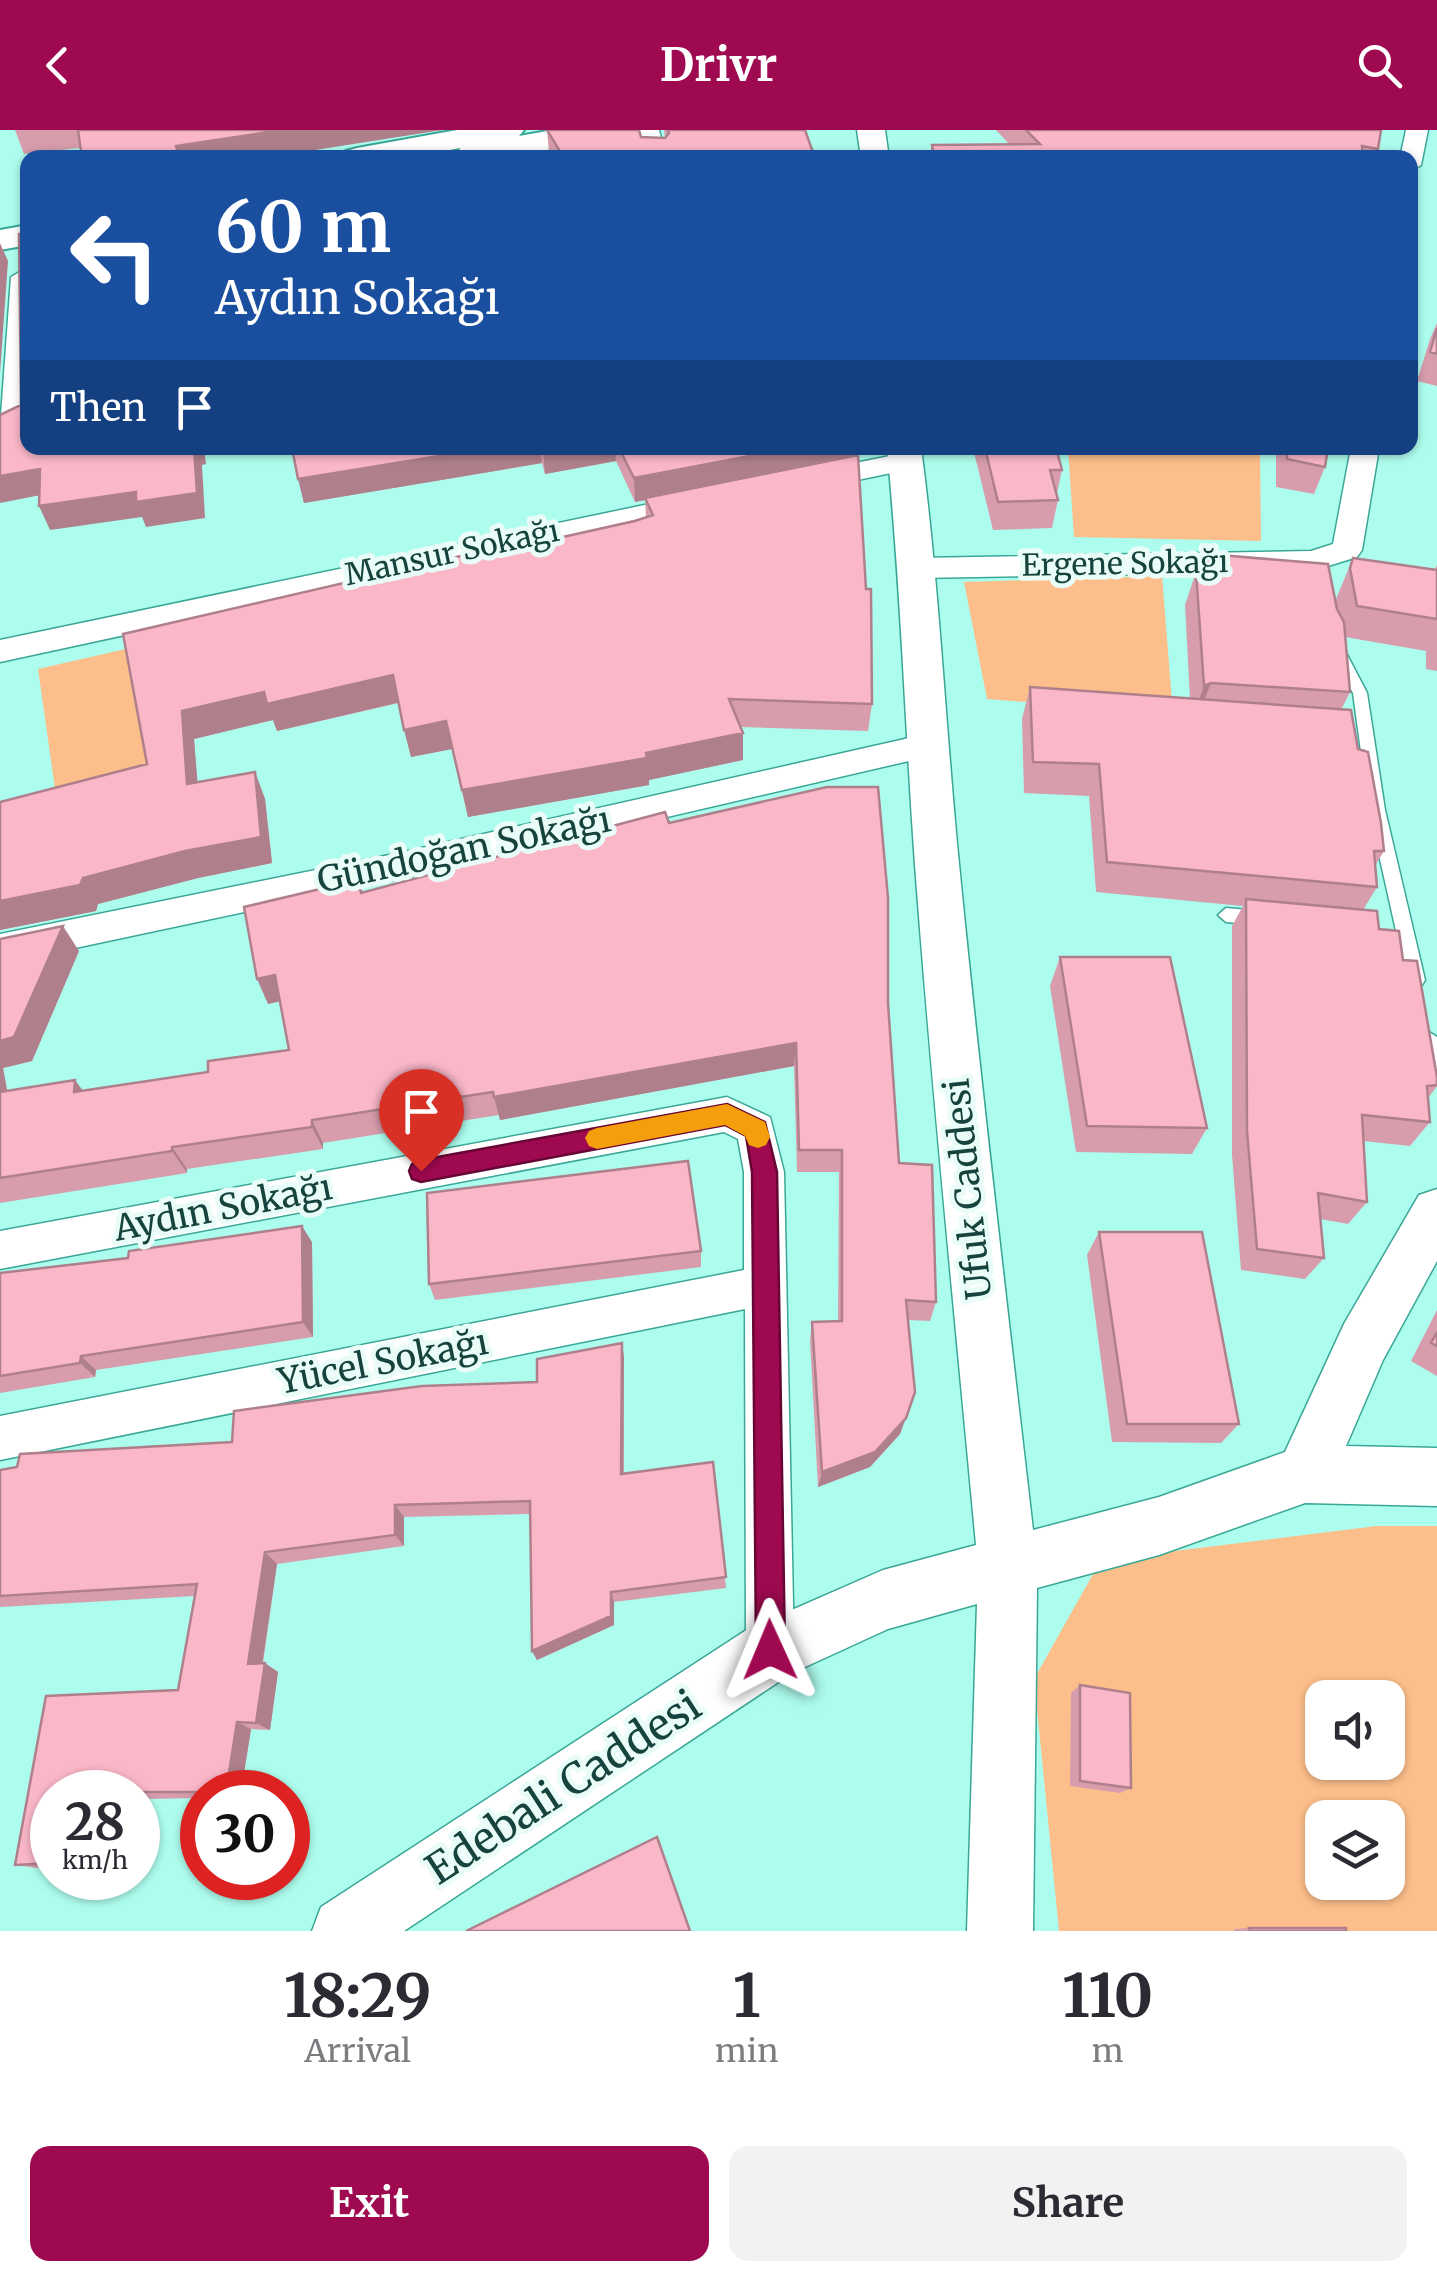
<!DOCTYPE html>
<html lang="en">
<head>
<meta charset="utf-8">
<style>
  body { margin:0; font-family:Merriweather,serif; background:#f2f2f3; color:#2b2b33; height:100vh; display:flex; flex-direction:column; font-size:38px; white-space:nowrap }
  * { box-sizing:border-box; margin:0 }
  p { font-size:32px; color:#7c7c81 }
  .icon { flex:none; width:55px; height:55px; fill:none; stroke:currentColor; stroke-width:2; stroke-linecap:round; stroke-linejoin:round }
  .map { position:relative; height:1801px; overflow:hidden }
  .details { display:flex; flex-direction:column; background:#fff; flex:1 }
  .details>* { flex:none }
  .banner { position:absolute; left:20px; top:20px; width:1398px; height:305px; border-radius:20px; box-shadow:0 2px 8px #0004; background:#1a4fa0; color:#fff; overflow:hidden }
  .controls { position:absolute; left:1305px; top:1550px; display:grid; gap:20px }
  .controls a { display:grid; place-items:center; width:100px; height:100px; border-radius:20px; background:#fff; box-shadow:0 2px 8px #0004; font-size:50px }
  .speed { position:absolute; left:30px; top:1640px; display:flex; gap:20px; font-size:50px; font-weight:700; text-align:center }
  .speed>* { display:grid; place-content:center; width:130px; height:130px; border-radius:50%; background:#fff; box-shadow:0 2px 8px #0004; line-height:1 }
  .speed small { font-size:25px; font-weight:400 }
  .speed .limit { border:15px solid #d22; background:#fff; color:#111 }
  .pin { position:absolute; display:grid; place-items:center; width:85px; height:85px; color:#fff; margin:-102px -42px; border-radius:50% 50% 50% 0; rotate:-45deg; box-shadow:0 0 10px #0007 }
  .pin .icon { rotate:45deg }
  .me { position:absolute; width:110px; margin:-55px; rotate:359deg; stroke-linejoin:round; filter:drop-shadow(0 0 8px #0008) }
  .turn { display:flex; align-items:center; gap:35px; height:210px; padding:0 30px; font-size:45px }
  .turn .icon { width:130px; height:130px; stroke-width:2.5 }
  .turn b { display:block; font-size:70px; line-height:85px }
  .then { display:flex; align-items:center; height:95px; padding:0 30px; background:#0003; gap:20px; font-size:38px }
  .eta { display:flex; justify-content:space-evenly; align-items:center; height:170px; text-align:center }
  .eta b { font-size:60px; font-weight:700; line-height:70px }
  .action { display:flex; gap:20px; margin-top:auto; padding:20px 30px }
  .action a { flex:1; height:115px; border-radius:20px; background:#9f0950; color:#fff; font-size:40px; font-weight:700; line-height:115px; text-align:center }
  .action a+a { background:#f2f2f3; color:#2b2b33 }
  header { display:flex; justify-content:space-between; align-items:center; height:130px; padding:0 30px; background:#9f0950; color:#fff; font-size:45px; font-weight:700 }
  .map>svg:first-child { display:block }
  .green { fill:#fcbf8b; fill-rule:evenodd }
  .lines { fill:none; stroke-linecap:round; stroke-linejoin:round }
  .service-casing { stroke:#39a797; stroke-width:3 }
  .minor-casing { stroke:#39a797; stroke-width:3 }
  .tertiary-casing { stroke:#39a797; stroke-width:3 }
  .secondary-casing { stroke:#39a797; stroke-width:4 }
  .service { fill:#fff; fill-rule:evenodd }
  .minor { fill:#fff; fill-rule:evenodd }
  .tertiary { fill:#fff; fill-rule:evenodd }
  .secondary { fill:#fff; fill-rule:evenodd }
  .wall { fill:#d79dac }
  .shaded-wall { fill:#af808c }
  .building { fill:#fab7c8; stroke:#af808c; stroke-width:2.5 }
  .route { fill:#9f0950; stroke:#670634; stroke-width:2.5 }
  .slow { fill:#f59e0b }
  .labels { text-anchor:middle; stroke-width:10; stroke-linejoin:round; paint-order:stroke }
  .far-street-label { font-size:30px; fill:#16433d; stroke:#eafcf8 }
  .street-label { font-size:35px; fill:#16433d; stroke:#eafcf8 }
  .near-street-label { font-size:42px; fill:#16433d; stroke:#eafcf8 }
</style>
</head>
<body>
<header><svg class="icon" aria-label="back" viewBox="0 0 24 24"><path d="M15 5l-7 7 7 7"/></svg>Drivr<svg class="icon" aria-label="search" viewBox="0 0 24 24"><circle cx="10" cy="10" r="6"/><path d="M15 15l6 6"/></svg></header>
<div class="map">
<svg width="1437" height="1801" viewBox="0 0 1437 1801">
  <rect width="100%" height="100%" fill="#adfdee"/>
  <path class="green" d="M1068 318H1260L1261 411 1074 407Z
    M1162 446 1173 584 987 569 964 452Z
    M130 518 155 649 57 673 38 539Z
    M1377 1396H1437V1801H1059L1034 1549 1101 1430ZM1322 1568H1388V1632H1322ZM1322 1688H1388V1752H1322Z"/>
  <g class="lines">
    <defs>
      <path id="service" d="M1336 512 1341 513 1367 563 1385 680 1425 850 1422 855H1410L1407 850 1369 680 1353 563 1329 517Z
        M1226 778 1260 781 1268 788 1260 795 1226 792 1218 785Z
        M1429 902 1437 907V951L1431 948C1425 937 1418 915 1423 904Z"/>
      <path id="minor" d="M637 0H659L666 28H644Z
        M1406 0H1428L1421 35 1410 42V28H1400Z
        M23 140 28 141V299L14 307 0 299 11 147Z
        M1351 318H1379L1362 420 1357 427 1312 441 918 448 908 445 903 438 908 431 918 428 1311 421 1333 414Z
        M905 323 915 326 919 332 915 338 810 360 800 357 796 351 800 345 810 342Z
        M697 364 707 367 711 373 707 379 0 532V510Z
        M927 604 939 608 943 616 939 624 404 748 0 834V804L404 722Z
        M727 967 770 987 784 1042 794 1521 787 1538 770 1545 753 1538 746 1521 745 1179 0 1330V1286L744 1140V1042L738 1009 724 1002 0 1139V1101Z"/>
      <path id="tertiary" d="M857 0H885L889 28H861Z
        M887 318H921C939 453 945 589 958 724 980 950 1007 1175 1033 1400L1159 1367 1285 1322 1344 1194 1419 1065 1437 1059V1131L1383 1230 1346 1316 1437 1318V1376L1305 1373 1159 1425 1037 1458 1033 1801H967L977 1474 888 1499 792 1543 404 1801H312L321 1777 748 1499 883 1440 976 1415C955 1188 932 962 915 735 905 596 901 457 887 318Z"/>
      <path id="secondary" d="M457 0H524L519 6 553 0H618L613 7 507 28H457L460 18 411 28H342L346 21 357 18Z
        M28 95V115L0 120V100Z"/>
    </defs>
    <use href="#service" class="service-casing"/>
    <use href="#minor" class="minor-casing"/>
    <use href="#tertiary" class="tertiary-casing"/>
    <use href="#secondary" class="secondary-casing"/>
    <use href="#service" class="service"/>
    <use href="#minor" class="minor"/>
    <use href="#tertiary" class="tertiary"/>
    <use href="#secondary" class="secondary"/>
  </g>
  <path class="wall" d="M15 0H443L80 18 24 24Z
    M547 0 665 8 664 0H805L815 28H552L549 23Z
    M996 0H1381L1375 28H930L932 15H1010Z
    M1437 193V256L1417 251 1430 209Z
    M292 318H853L852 327 872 574 868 601 741 597 743 630 649 650V655L468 687 452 619 411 627 399 573 277 601 273 590 194 609 197 652 255 642 265 669 272 733 198 748 98 774 96 781 0 800V672L147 634 513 418 646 387 645 370 635 372 616 331 545 344 542 333 304 373Z
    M973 318H1056L1062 340 1057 363 1058 370 1052 398 993 400Z
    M1276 318H1328L1325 337 1314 364 1276 357Z
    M1207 424 1336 469 1353 428 1435 439 1437 435V541L1426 539V521L1345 507 1350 562 1341 580 1358 619 1384 721 1375 736 1377 757 1363 780 1403 830 1437 947V956L1428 968 1430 992 1410 1016 1363 1011 1367 1072 1348 1094 1320 1089 1324 1128 1305 1149 1241 1140 1232 1025V796L1243 776 1096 762 1089 666 1024 663 1022 589 1030 557 1190 569 1185 475 1196 442H1201Z
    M669 693 888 873 899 1033 936 1172 930 1191 908 1190 900 1304 870 1337 818 1357 810 1210 812 1192H838L839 1042H797L794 936 500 990 499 985 323 1013V1019L187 1039V1043L0 1073V809L79 821 32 931 3 938 7 961 75 950 82 961 208 942 289 920 280 871 268 874 358 750 363 762Z
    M1060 827 1207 998 1192 1024 1076 1022 1050 856Z
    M1099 1102 1239 1294 1221 1313 1112 1312 1087 1125Z
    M312 1112 313 1207 96 1240 95 1247 0 1263V1143Z
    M701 1121V1137L435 1170 429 1154Z
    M1437 1180V1246L1411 1231Z
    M622 1213 624 1228V1343L713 1332 726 1458 614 1472V1495L537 1530 532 1521 530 1384 404 1387V1416L277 1434 263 1533 278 1542 270 1600 251 1599 241 1662H202V1668L144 1669 138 1712V1662H52V1737L36 1738 15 1735 46 1566 178 1560 195 1466 0 1477V1340L17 1337 20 1324 232 1312 234 1281 422 1256 537 1252V1229Z
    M1080 1555 1131 1658 1120 1663 1070 1656 1071 1563Z
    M1249 1798 1346 1801H1234V1799Z"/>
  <path class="shaded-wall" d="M282 0H443L264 28H179L176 16Z
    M0 113 8 131 0 243Z
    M194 318H204L206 334 202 335 205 388 146 397 142 387 50 400 39 376Z
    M488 318H540L542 333 304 373 298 349Z
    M554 318H615L616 331 545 344 543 319Z
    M791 318H853L852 330 635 372 634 348Z
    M40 339 51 363 0 373V346Z
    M393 545 400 572 277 601 273 590 194 609 200 681 187 654 182 581 264 562Z
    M1211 553 1198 585 1192 589 1204 556Z
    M446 591 452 619 411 627 404 600Z
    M743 603V630L649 650V655L468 687 462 660Z
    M255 642 265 669 272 733 198 748 98 774 96 781 0 800V771L83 748Z
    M63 796 79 821 32 931 3 938 11 981 0 976V911Z
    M275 845 286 870 268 874 257 849Z
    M796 913 794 936 500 990 494 967Z
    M75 950 92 973 74 962Z
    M312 990 323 1013V1019L312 997Z
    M172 1017 187 1039V1043L172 1021Z
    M302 1096 312 1112 313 1207 303 1192Z
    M622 1213 624 1228 623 1357 621 1344Z
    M81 1226 96 1240 95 1247 80 1233Z
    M906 1288 900 1304 870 1337 818 1357 822 1342Z
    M395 1375 404 1387V1416L395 1405Z
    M265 1422 277 1434 261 1542 248 1534Z
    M611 1462 614 1472V1495L537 1530 532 1521Z
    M265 1533 278 1542 270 1600 256 1593Z
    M237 1592 251 1599 241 1662H226Z
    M138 1667 144 1669 138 1712Z"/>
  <path class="building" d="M78 0H282L176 16 179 28H82Z
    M547 0H639L641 7 665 8 669 3 668 0H805L815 28H564Z
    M1026 0H1381L1378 19 1362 16 1363 28H934L932 15 1040 14Z
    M28 102V318H194L197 363 136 372V362L39 376 40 339 0 346V285L21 275 19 104Z
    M1437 198V224L1430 222Z
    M292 318H488L298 349Z
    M619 318H791L634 348Z
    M985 318H1056L1062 340H1050L1058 370 998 372Z
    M1287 318H1328L1325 337 1287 329Z
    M858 325 866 459H871L872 574 729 569 743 603 646 623 647 628 462 660 446 591 404 600 393 545 267 574 264 562 182 581 187 654 255 642 261 707 185 721 83 748 80 755 0 771V672L147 634 123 504 512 414 513 418 635 391 653 385 645 368Z
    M1207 424 1328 434 1337 479 1344 492 1350 562 1211 553 1204 556 1196 442 1207 443Z
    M1353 428 1437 440V489L1357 476 1350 438Z
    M1030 557 1351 580 1358 619 1368 622 1381 693 1384 721H1374L1377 757 1107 732 1099 634 1033 632Z
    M827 657H878L888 768V873L899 1033 932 1035 936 1172 906 1170 915 1262 906 1288 875 1322 822 1342 812 1192 842 1191V1020H799L796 913 494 967 493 962 312 990V997L172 1017V1021L0 1048V962L75 950 74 962 208 942V931L289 920 275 845 257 849 244 777 358 750 361 763 665 682 669 693Z
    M1246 769 1377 781 1379 799 1399 801 1403 830 1417 831 1437 947V955L1427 956 1430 992 1362 985 1367 1072 1318 1063 1324 1128 1257 1119 1247 1001Z
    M63 796 14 907 0 911V809Z
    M1060 827H1170L1207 998 1087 996Z
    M688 1031 701 1121 429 1154 427 1063Z
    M302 1096 303 1192 81 1226 80 1233 0 1246V1143L128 1128 129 1121Z
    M1099 1102H1202L1239 1294H1127Z
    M1437 1202V1216L1431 1213Z
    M622 1213 621 1344 713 1332 726 1447 611 1462V1486L532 1521 530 1371 395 1375V1405L265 1422 248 1534 265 1533 256 1593 237 1592 226 1662H52V1733L15 1735 46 1566 178 1560 197 1454 0 1466V1340L17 1337 20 1324 232 1312 234 1281 422 1256 537 1252V1229Z
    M1080 1555 1130 1563 1131 1658 1080 1651Z
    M657 1707 690 1801H466Z
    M1249 1798H1346V1801H1250Z"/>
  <path class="route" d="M727 974 765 992 777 1042 785 1520 781 1531 770 1535 760 1531 756 1520 752 1042 746 1006 725 995 421 1052 412 1049 409 1041 412 1034 421 1030Z"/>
  <path class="slow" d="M727 974 765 992 770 1007 766 1015 758 1018 749 1015 745 1006 725 995 597 1019 589 1016 585 1008 589 1001 597 998Z"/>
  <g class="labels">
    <g class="far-street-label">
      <text transform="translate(452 423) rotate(-12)" y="10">Mansur Sokağı</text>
      <text transform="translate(1125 434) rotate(-1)" y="10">Ergene Sokağı</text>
    </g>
    <g class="street-label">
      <text transform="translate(464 720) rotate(-12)" y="12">Gündoğan Sokağı</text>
      <text transform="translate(968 1059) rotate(-96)" y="12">Ufuk Caddesi</text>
      <text transform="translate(223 1078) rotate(-11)" y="12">Aydın Sokağı</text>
      <text transform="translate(383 1232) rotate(-11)" y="12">Yücel Sokağı</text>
    </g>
    <g class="near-street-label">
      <text transform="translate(563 1657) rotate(-33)" y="15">Edebali Caddesi</text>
    </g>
  </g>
</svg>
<div class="controls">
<a><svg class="icon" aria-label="sound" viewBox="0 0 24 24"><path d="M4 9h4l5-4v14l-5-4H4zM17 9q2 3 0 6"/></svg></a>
<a><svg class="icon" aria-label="layers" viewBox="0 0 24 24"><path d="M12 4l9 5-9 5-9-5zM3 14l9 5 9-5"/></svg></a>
</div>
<div class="speed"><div>28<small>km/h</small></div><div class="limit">30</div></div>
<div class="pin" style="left:421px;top:1041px;background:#d93025"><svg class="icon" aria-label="arrive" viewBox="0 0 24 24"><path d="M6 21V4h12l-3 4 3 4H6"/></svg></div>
<svg class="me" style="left:770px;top:1520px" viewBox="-20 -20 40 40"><path d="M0-17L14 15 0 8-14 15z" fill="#9f0950" stroke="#fff" stroke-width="4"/></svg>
<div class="banner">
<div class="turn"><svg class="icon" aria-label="left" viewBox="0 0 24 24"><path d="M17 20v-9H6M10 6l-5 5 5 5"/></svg><div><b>60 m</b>Aydın Sokağı</div></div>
<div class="then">Then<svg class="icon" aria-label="arrive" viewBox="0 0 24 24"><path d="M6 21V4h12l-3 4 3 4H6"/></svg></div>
</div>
</div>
<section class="details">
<div class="eta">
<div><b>18:29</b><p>Arrival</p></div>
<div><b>1</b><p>min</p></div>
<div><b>110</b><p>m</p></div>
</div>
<div class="action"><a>Exit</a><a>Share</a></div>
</section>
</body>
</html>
